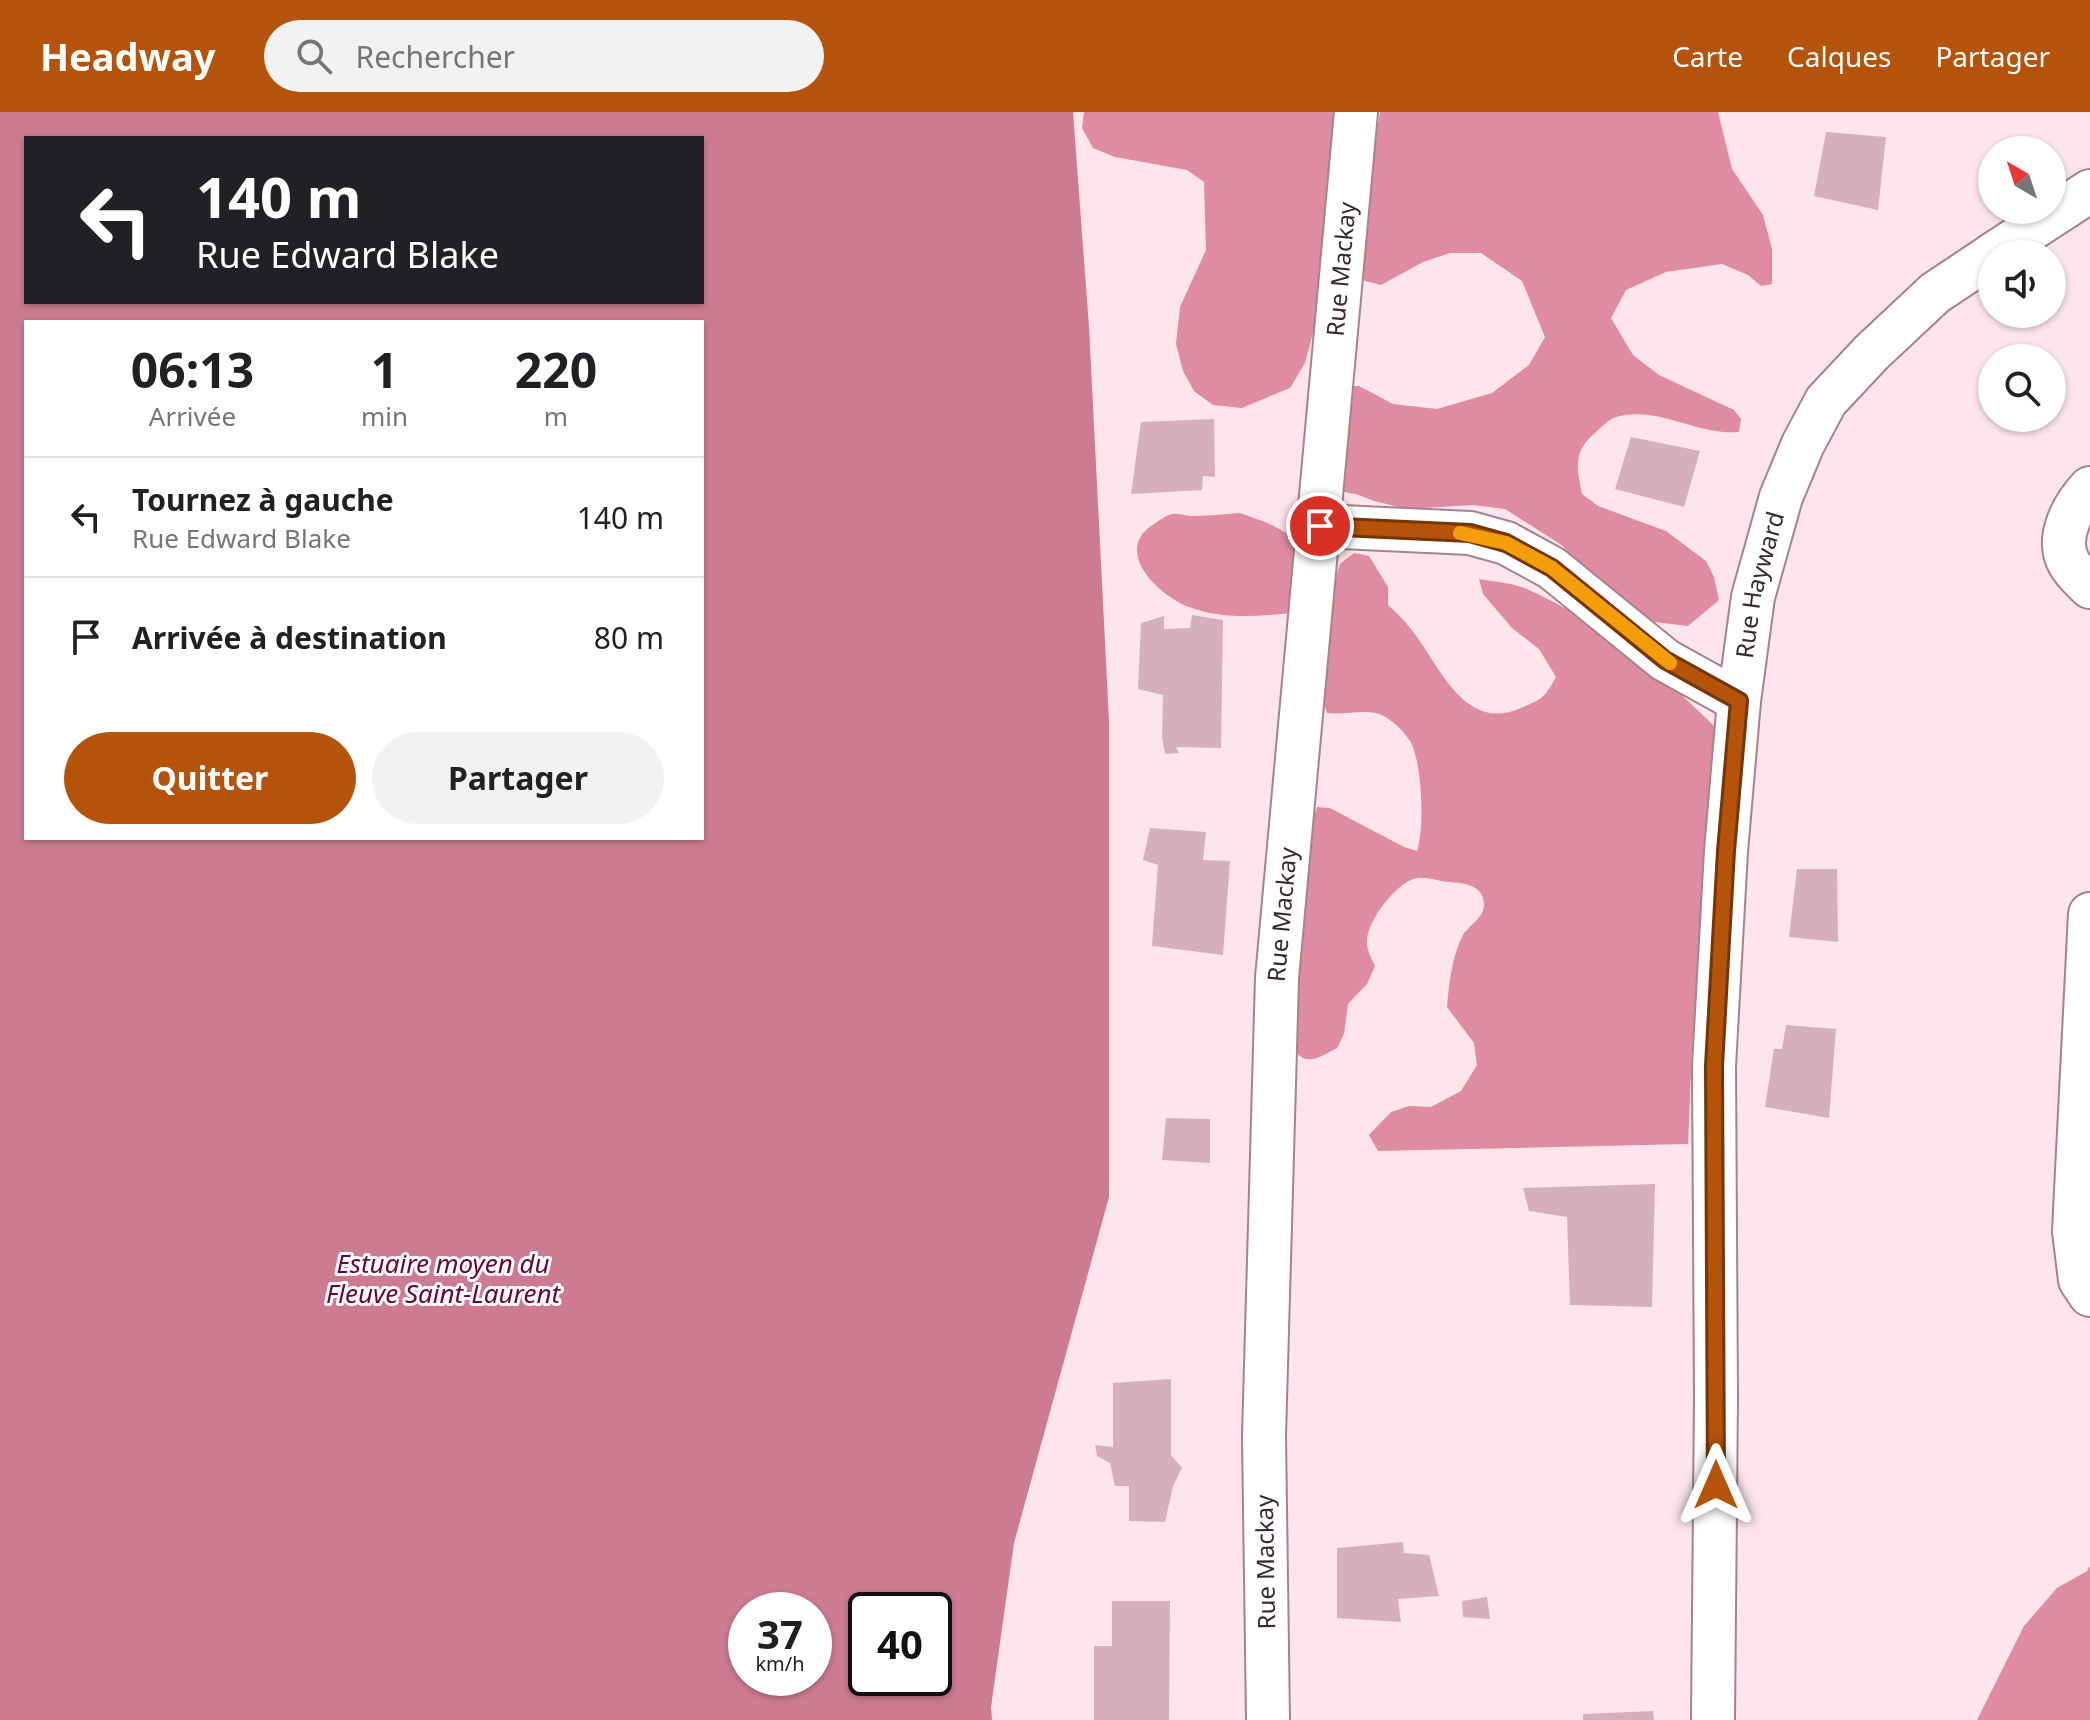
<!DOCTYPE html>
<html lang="fr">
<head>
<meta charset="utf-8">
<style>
  body { margin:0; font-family:"Noto Sans",sans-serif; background:#f2f2f2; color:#202124; height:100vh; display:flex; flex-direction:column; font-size:30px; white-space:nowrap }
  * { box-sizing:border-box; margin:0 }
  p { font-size:26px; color:#757577 }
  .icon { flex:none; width:44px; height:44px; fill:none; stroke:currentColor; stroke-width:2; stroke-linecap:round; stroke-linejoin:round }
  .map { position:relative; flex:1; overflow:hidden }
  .panel { position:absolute; left:24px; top:208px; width:680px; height:520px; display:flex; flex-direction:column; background:#fff; border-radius:0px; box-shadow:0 2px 6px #0004 }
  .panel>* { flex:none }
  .top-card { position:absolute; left:24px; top:24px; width:680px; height:168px; border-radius:0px; box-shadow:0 2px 6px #0004; background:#202124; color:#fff; overflow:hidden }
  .needle { width:52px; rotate:321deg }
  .controls { position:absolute; left:1978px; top:24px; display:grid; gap:16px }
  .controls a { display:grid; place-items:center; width:88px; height:88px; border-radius:50%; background:#fff; box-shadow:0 2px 6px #0004; font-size:40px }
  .speed { position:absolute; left:728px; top:1480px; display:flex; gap:16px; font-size:40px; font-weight:700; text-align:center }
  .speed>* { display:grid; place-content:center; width:104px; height:104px; border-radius:50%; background:#fff; box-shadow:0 2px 6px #0004; line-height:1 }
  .speed small { font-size:20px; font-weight:400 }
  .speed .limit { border:4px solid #111; border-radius:12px; background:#fff; color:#111 }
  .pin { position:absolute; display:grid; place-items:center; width:68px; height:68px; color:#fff; margin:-34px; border:4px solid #fff; border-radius:50%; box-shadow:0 2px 8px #0007 }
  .me { position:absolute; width:88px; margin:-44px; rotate:0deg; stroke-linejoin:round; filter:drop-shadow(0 0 6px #0008) }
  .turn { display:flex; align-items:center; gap:28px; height:168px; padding:0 40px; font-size:36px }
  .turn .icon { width:104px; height:104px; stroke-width:2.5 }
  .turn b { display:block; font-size:56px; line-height:68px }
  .eta { display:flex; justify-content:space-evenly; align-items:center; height:136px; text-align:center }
  .eta b { font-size:48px; font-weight:700; line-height:56px }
  .cta { display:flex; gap:16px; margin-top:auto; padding:16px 40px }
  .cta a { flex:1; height:92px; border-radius:48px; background:#b45309; color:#fff; font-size:32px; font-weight:700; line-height:92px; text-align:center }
  .cta a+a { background:#f2f2f2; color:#202124 }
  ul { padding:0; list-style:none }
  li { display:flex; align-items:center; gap:24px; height:120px; padding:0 40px; border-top:2px solid #e0e0e0 }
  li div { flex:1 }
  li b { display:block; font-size:30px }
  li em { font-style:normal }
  header { display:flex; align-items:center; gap:48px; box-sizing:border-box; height:112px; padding:0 40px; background:#b45309; color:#fff }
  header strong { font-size:38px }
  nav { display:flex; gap:44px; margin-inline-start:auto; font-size:28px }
  .search { width:560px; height:72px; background:#f2f2f2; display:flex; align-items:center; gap:20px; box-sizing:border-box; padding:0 28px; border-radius:44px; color:#757577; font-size:30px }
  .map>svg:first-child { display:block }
  .forest { fill:#de8ba3 }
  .water { fill:#cc7b93; fill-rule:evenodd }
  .building { fill:#d5b0ba }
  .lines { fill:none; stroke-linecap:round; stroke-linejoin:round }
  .minor-casing { stroke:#a5838c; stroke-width:46 }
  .minor { stroke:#fff; stroke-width:42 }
  .route-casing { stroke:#753606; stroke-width:20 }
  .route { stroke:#b45309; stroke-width:14 }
  .slow { stroke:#f59e0b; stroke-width:14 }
  .labels { text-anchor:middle; stroke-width:6; stroke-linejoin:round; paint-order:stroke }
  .street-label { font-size:24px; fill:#37292c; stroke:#fff }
  .water-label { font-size:26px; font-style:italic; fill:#690334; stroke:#fff }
</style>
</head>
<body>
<header>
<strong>Headway</strong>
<div class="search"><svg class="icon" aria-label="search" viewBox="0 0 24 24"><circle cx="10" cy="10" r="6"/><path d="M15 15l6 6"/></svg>Rechercher</div>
<nav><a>Carte</a><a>Calques</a><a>Partager</a></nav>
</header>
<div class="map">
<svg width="2090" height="1608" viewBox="0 0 2090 1608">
  <rect width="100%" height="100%" fill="#fde5eb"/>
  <path class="forest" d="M1084 0H1338L1319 198 1305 251 1290 276 1242 296 1213 293 1194 279 1183 259 1176 232 1180 195 1206 138 1204 70 1187 58 1115 45 1093 36 1082 16Z
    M1380 0H1718L1732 57 1763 103 1772 137V172L1761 174 1748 163 1722 152 1666 160 1626 178 1611 206 1633 243 1659 263 1734 298 1741 307 1739 320C1698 324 1658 293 1616 305 1609 307 1602 315 1596 320 1572 340 1577 356 1582 382L1598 394 1666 419 1706 449 1714 465 1719 488 1688 514 1646 509 1580 455 1563 434 1505 397 1473 393 1407 397 1374 389 1356 382 1337 379 1344 274H1359L1393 292 1437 297 1492 281 1529 253 1545 225 1522 169 1481 141H1450L1423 150 1381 173 1365 169 1356 153Z
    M1240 401C1258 408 1291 416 1298 437 1301 447 1294 488 1293 501 1259 504 1222 508 1189 495 1161 485 1113 441 1151 414 1157 410 1166 403 1172 402 1178 401 1185 404 1191 404 1207 404 1224 402 1240 401Z
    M1354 441 1369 444 1388 475V493C1404 507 1416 522 1427 540 1449 574 1474 617 1521 596 1544 586 1544 586 1556 565L1539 537 1512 516 1483 482 1479 467C1495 470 1513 471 1527 477 1604 512 1660 560 1719 619L1692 936 1688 1032 1378 1039 1369 1023 1391 1000 1409 994 1431 995 1461 979 1477 953 1474 931 1447 895C1449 872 1452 843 1463 823 1469 813 1484 806 1484 793 1484 772 1463 771 1448 770 1438 769 1428 765 1417 766 1397 769 1365 811 1367 831 1367 839 1372 847 1375 854L1367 872 1348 892 1344 922 1337 936C1322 944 1307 955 1295 939L1293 848 1311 718 1317 695 1330 696 1404 735 1417 739C1425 717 1422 648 1410 629 1403 618 1388 604 1376 601 1360 598 1343 603 1327 601L1321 583 1334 472 1340 452Z
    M2090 1454V1608H1977L2024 1514 2057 1476 2087 1459Z"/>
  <path class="water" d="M0 0H1073L1089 215 1109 609V1085L1014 1431 991 1595 992 1608H0ZM26 26H702V190H26ZM26 210H702V726H26ZM746 1498H814V1566H746ZM866 1498H934V1566H866Z"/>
  <path class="building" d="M1826 20 1886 25 1878 98 1814 84Z
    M1214 307 1215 365 1203 364 1202 378 1131 382 1141 310Z
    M1631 325 1700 339 1684 395 1615 377Z
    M1192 503 1223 508 1221 636 1176 635 1179 641 1165 642 1162 625 1163 583 1138 577 1141 511 1164 504V517L1190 516Z
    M1150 716 1206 720 1203 748 1230 749 1223 843 1152 834 1158 753 1143 748Z
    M1797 757H1837L1838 830 1789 825Z
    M1786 913 1836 917 1829 1006 1765 995 1774 937H1782Z
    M1166 1006 1210 1007V1051L1162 1048Z
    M1655 1072 1652 1195 1570 1193 1567 1105 1529 1099 1523 1076Z
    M1171 1267V1343L1182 1356 1173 1374 1165 1410 1129 1409V1374H1115L1110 1351 1097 1344 1095 1333 1113 1335V1271Z
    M1403 1430 1404 1441 1429 1443 1439 1484 1398 1487 1401 1510 1337 1506V1436Z
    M1487 1485 1490 1507 1463 1505 1462 1489Z
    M1112 1489H1170L1169 1608H1094V1534H1112Z
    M1653 1599 1654 1608H1583V1602Z"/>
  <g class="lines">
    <defs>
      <g id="minor">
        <path d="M1993 142 2090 79"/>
        <path d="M2090 376C2073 394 2055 426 2069 451 2074 460 2082 467 2090 475"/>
        <path d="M1320 414 1470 421 1506 431 1552 456 1665 548 1739 589"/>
        <path d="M2090 802 2074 1119 2080 1168 2090 1183"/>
        <path id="s1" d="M1268 1608 1264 1324 1277 866 1356 0"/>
        <path id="s2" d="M1713 1608 1716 1285 1714 954 1726 739 1739 589 1753 485 1781 385 1803 332 1826 289 1872 240 1935 181 1992 143"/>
      </g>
    </defs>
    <use href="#minor" class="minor-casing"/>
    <use href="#minor" class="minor"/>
  </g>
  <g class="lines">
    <defs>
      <path id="route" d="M1320 414 1470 421 1506 431 1552 456 1665 548 1739 589 1726 739 1714 954 1716 1373"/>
    </defs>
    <use href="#route" class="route-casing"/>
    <use href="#route" class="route"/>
    <path class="slow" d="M1460 421 1506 431 1552 456 1670 551"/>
  </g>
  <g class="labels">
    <g class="street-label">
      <text dy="8" stroke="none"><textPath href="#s1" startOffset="1454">Rue Mackay</textPath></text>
      <text dy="8" stroke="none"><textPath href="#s2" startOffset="1138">Rue Hayward</textPath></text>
      <text dy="8" stroke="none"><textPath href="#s1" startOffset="806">Rue Mackay</textPath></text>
      <text transform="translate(1266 1450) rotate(-91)" y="8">Rue Mackay</text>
    </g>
    <g class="water-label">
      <text x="443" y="1161">Estuaire moyen du<tspan x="443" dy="30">Fleuve Saint-Laurent</tspan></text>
    </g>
  </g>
</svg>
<div class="controls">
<a><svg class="needle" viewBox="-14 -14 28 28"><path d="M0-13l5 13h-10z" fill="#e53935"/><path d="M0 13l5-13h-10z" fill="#757577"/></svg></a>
<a><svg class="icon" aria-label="sound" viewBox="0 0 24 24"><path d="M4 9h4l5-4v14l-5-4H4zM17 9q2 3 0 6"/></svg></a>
<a><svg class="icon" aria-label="search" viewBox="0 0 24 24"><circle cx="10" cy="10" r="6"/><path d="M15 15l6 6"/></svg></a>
</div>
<div class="speed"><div>37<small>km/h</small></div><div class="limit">40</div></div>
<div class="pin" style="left:1320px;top:414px;background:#d93025"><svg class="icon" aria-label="arrive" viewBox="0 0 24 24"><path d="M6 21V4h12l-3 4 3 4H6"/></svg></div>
<svg class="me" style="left:1716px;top:1373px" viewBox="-20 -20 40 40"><path d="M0-17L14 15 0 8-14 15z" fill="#b45309" stroke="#fff" stroke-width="4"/></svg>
<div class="top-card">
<div class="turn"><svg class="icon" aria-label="left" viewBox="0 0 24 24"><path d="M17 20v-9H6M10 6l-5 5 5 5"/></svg><div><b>140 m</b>Rue Edward Blake</div></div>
</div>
<section class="panel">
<div class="eta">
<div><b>06:13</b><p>Arrivée</p></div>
<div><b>1</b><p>min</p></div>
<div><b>220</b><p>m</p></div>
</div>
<ul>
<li><svg class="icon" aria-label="left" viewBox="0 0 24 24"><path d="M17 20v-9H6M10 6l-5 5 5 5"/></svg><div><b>Tournez à gauche</b><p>Rue Edward Blake</p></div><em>140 m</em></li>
<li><svg class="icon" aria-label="arrive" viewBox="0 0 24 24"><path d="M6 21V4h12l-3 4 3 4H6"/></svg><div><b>Arrivée à destination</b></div><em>80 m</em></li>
</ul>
<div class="cta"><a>Quitter</a><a>Partager</a></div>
</section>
</div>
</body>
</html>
